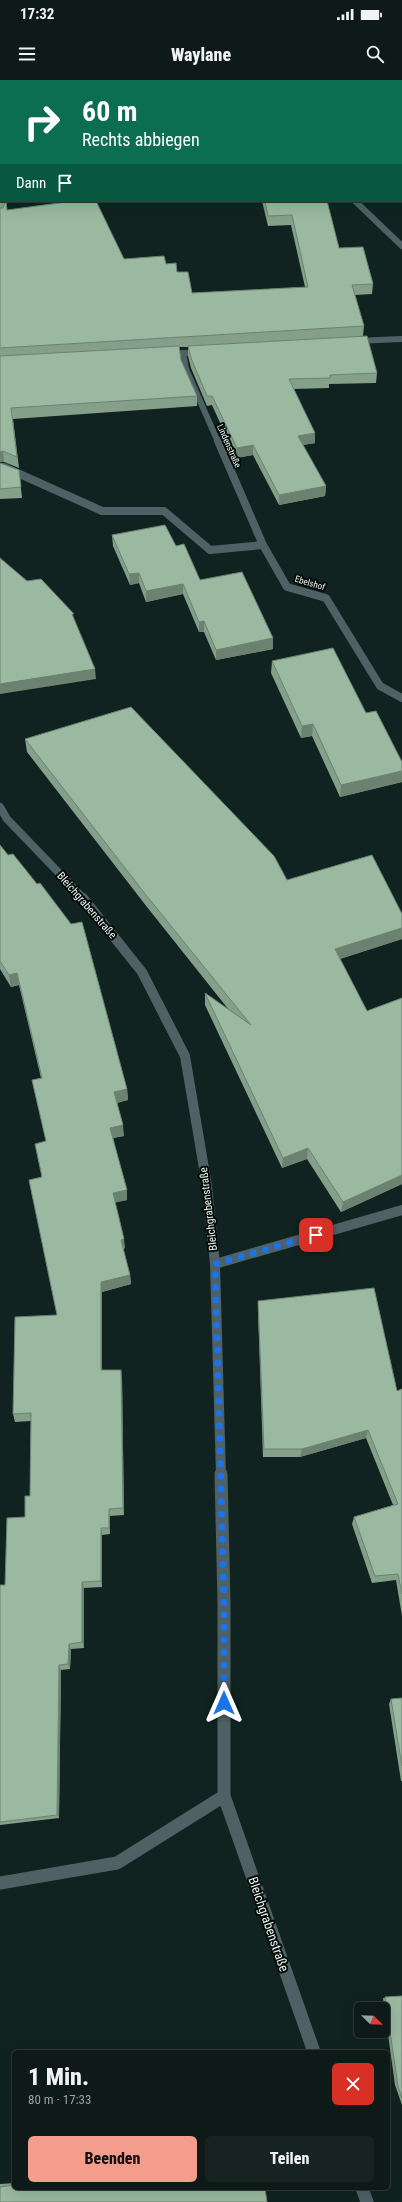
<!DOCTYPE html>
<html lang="de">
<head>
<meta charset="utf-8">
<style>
  body { margin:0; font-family:"Roboto Condensed",sans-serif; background:#162321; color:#f1f3f6; height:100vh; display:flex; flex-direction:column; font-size:15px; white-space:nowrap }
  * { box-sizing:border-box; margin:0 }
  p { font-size:13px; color:#9aa1a2 }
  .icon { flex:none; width:22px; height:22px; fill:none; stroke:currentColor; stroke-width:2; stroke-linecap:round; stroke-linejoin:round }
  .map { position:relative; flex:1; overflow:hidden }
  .drawer { position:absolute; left:12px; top:1970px; width:378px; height:140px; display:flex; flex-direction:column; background:#0d1a18; border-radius:6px; box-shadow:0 4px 16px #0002,0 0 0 1px #2d3837 }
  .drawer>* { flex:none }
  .banner { position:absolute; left:0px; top:0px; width:402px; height:122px; box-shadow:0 4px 16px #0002,0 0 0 1px #2d3837; background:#0b6e4f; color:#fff; overflow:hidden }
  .needle { width:26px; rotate:113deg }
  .tools { position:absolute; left:354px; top:1922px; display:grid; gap:8px }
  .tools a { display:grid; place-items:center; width:36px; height:36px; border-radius:6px; background:#0d1a18; box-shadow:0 4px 16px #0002,0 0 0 1px #2d3837; font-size:20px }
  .pin { position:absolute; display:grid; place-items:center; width:34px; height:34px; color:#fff; margin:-17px; border-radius:8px; box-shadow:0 2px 6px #0006 }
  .me { position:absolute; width:44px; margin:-22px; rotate:0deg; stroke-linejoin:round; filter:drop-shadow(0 0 3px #0008) }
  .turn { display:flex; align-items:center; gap:14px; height:84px; padding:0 16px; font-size:18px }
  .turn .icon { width:52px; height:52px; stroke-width:2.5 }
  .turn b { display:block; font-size:28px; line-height:34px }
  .then { display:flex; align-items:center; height:38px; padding:0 16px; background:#0003; gap:8px; font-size:15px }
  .round { display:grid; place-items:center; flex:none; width:42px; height:42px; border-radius:6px; background:#162321 }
  .summary { display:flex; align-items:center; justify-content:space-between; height:68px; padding:0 16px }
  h1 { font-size:24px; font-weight:800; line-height:30px }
  .button { display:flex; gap:8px; margin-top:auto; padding:8px 16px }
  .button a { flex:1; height:46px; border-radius:6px; background:#f49d8c; color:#111; font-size:16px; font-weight:800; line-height:46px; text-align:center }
  .button a+a { background:#162321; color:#f1f3f6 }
  .status { display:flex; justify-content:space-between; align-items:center; height:28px; padding:0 20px; background:#0d1a18; direction:ltr }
  .status svg { height:11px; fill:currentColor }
  header { display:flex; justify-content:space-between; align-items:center; height:52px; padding:0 16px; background:#0d1a18; font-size:18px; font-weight:800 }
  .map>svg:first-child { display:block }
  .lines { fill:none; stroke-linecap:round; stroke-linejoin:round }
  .service-far2 { stroke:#4f6164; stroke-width:6 }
  .service-far1 { stroke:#4f6164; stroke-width:8 }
  .service { stroke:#4f6164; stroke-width:10 }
  .minor-far3 { stroke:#4f6164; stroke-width:6 }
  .minor-far2 { stroke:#4f6164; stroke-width:8 }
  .minor-far1 { stroke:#4f6164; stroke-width:10 }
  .minor { stroke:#4f6164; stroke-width:13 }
  .wall { fill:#849f8a }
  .shaded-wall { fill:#6c8270 }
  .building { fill:#9ab9a0; stroke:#6c8270 }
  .route { stroke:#1a73e8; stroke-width:7; stroke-dasharray:0 12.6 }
  .labels { text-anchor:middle; stroke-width:4; stroke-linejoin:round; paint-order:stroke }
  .far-street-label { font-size:9px; fill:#ecf7f4; stroke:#040b09 }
  .street-label { font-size:11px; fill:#ecf7f4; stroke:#040b09 }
  .near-street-label { font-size:13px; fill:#ecf7f4; stroke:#040b09 }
</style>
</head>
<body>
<div class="status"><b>17:32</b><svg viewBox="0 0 49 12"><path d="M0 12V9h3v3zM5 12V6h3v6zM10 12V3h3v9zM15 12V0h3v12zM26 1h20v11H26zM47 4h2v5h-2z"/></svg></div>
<header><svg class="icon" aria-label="menu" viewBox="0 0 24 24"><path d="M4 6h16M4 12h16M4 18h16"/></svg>Waylane<svg class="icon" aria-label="search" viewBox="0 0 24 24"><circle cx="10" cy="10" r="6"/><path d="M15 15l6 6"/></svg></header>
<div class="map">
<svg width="402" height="2122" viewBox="0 0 402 2122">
  <rect width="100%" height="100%" fill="#112320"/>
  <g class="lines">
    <path class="service-far2" d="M183 273 186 289 218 362"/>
    <path class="service-far1" d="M218 361 263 465
      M0 387H4L102 431H164L210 470 263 465 287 507 326 518 380 606 402 618"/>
    <path class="service" d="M215 1184 402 1130"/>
    <path class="minor-far3" d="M355 121 402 166
      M355 261 402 259
      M168 274 202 272"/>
    <path class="minor-far2" d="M0 727 7 739 84 819"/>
    <path class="minor-far1" d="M83 818 142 892 185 976 207 1106 215 1184 221 1395"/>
    <path class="minor" d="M224 1716 314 1972
      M0 1803 117 1783 224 1716V1522L221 1394
      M362 2108 367 2122"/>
  </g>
  <path class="wall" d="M0 2 1 4V70H0L1 77V121H6L7 130 124 179 166 184 177 192 192 213 305 207 291 145 268 146 262 121H327L339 168 373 204 372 214 355 215 364 246 363 256 377 293 376 303 329 304V308L294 309 315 363 303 365 326 406 325 416 279 425 253 375 236 378 212 325 207 326 191 288 188 276V267H179L181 280 197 316V326L13 339 19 388 4 382H0Z
    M0 383 19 390 22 418 0 419Z
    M112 455 176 466 200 500 273 558V569L216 580 204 552H199L183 514 146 522 139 503 130 505 113 466Z
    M272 581 366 633 402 682V702L340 717 312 656 301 658 271 593Z
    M25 659 287 800 402 859 340 879 367 931 402 918V1104L341 1132 307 1079 282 1088 205 925V913L229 930 147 827 27 672Z
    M0 765 127 1009 128 1020 117 1023 124 1056 113 1058 127 1120 115 1122 125 1168 123 1169 130 1195 131 1204 102 1212V1290L122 1298 124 1435 110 1436V1454L102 1455V1507L84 1508V1568L71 1569 70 1589 61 1590 59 1738 0 1745V1505H5L25 1437 30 1416 31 1341 15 1342 13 1334 57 1235 41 1097 46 1061 32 1000 41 998 19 905 11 907 0 889Z
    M258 1221 397 1311 402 1309V1536L396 1500 372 1503 352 1444 354 1437 393 1425 366 1358 300 1377H263L258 1231Z
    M402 1618V1701H401L389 1624 391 1619Z
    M402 1916V2025L395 2005 383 1918Z
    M14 2103V2108L0 2122V2104Z"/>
  <path class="shaded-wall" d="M315 353V363L297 366 298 356Z
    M253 365V375L236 378 237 368Z
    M3 371 4 382H0V372Z
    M326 406 325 416 279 425V415Z
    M139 493V503L130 505 129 494Z
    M183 504V514L146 522V511Z
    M204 541V552H199V542Z
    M273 558V569L216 580V570Z
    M95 589 96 599 0 614V604Z
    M313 644 312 656 301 658 302 646Z
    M402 691V702L340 717 341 705Z
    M402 848V859L333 881 335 869Z
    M17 893 19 905 11 907 9 895Z
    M127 1009 128 1020 115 1023 114 1012Z
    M123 1045 124 1056 111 1058 110 1048Z
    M308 1068 307 1079 282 1088 283 1078Z
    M402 1095V1104L341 1132 343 1122Z
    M127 1110V1120L114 1123 113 1113Z
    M124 1159 125 1168 122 1169 121 1160Z
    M130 1195 131 1204 102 1212V1299L101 1290V1202Z
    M121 1290 122 1298 124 1435 123 1428Z
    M368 1350 366 1358 300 1377 302 1369Z
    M109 1429 110 1436V1454L109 1448Z
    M101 1448 102 1455V1507L101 1501Z
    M82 1502 84 1508V1568L82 1562Z
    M69 1564 71 1569 70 1589 68 1584Z
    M59 1585 61 1590 59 1738 57 1735Z"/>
  <path class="building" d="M134 0H205L206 1H134Z
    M0 2 1 4V60H0Z
    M0 68 1 77V119H0Z
    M4 121H6L7 130 74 121H96L124 179 164 176 166 184 176 183 177 192H188L192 213 308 207 292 135 268 136 265 121H327L339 168 363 167 373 204 352 205 364 246 0 268V128H3L5 122Z
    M367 256 377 293 330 295V298L289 299 315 353 298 356 326 406 279 415 253 365 237 368 212 316H207L191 278 188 266Z
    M179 266 181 280 197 316 11 328 17 377 3 371 0 372V276Z
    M0 383 19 390 21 407 0 409Z
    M165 445 176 466 184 464 200 500 242 492 273 558 216 570 204 541 199 542 183 504 146 511 139 493 129 494 112 455Z
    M0 478 27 501 41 499 74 534H72L95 589 0 604Z
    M333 568 366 633 376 631 402 682V691L341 705 313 644 302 646 272 581Z
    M131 627 274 776 287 800 372 775 402 834V848L335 869 367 931 402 918V1095L343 1122 308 1068 283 1078 205 913 251 945 146 815 25 659Z
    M0 765 8 775 13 774 37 804 40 803 71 844 82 842 127 1009 114 1012 123 1045 110 1048 127 1110 113 1113 124 1159 121 1160 130 1195 101 1202V1290H121L123 1428 109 1429V1448H101V1501L82 1502V1562L69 1564 68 1584 59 1585 57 1735 0 1742V1505H5L7 1438 25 1437V1416H30L31 1333 13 1334 15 1237 57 1235 29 1100 42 1097 35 1064 46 1061 32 1000 42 998 17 893 9 895 0 881Z
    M374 1208 397 1311 402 1309V1514L398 1494 375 1496 354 1437 398 1424 368 1350 302 1369H264L258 1221Z
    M402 1618V1686L391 1619Z
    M402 1916V2018L398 2006 385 1917Z
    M14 2105V2108H265L267 2122H0V2107Z"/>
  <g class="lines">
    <path class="route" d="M224 1623V1522L215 1184 316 1155"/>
  </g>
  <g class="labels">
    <g class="far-street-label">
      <text transform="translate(229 366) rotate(66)" y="3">Lindenstraße</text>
      <text transform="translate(310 503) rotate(17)" y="3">Ebelshof</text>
    </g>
    <g class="street-label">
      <text transform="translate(87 825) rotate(49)" y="4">Bleichgrabenstraße</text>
      <text transform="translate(208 1129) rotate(-97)" y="4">Bleichgrabenstraße</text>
    </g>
    <g class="near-street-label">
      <text transform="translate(269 1844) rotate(71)" y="5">Bleichgrabenstraße</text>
    </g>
  </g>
</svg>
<div class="tools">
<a><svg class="needle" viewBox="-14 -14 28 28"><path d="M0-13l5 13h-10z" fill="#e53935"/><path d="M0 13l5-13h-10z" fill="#9aa1a2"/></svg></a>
</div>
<div class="pin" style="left:316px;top:1155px;background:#d93025"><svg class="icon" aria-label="arrive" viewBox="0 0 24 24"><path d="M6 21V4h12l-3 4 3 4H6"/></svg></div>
<svg class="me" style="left:224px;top:1623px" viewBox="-20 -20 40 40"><path d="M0-17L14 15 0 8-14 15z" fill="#1a73e8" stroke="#fff" stroke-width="4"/></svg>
<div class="banner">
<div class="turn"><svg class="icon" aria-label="right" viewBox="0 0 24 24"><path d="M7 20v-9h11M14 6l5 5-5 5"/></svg><div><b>60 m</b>Rechts abbiegen</div></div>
<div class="then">Dann<svg class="icon" aria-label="arrive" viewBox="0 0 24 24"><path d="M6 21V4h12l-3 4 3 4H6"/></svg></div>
</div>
<section class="drawer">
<div class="summary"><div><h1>1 Min.</h1><p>80 m · 17:33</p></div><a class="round" style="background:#d93025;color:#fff"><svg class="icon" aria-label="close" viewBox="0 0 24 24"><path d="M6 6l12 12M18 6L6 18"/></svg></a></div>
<div class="button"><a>Beenden</a><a>Teilen</a></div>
</section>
</div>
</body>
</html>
